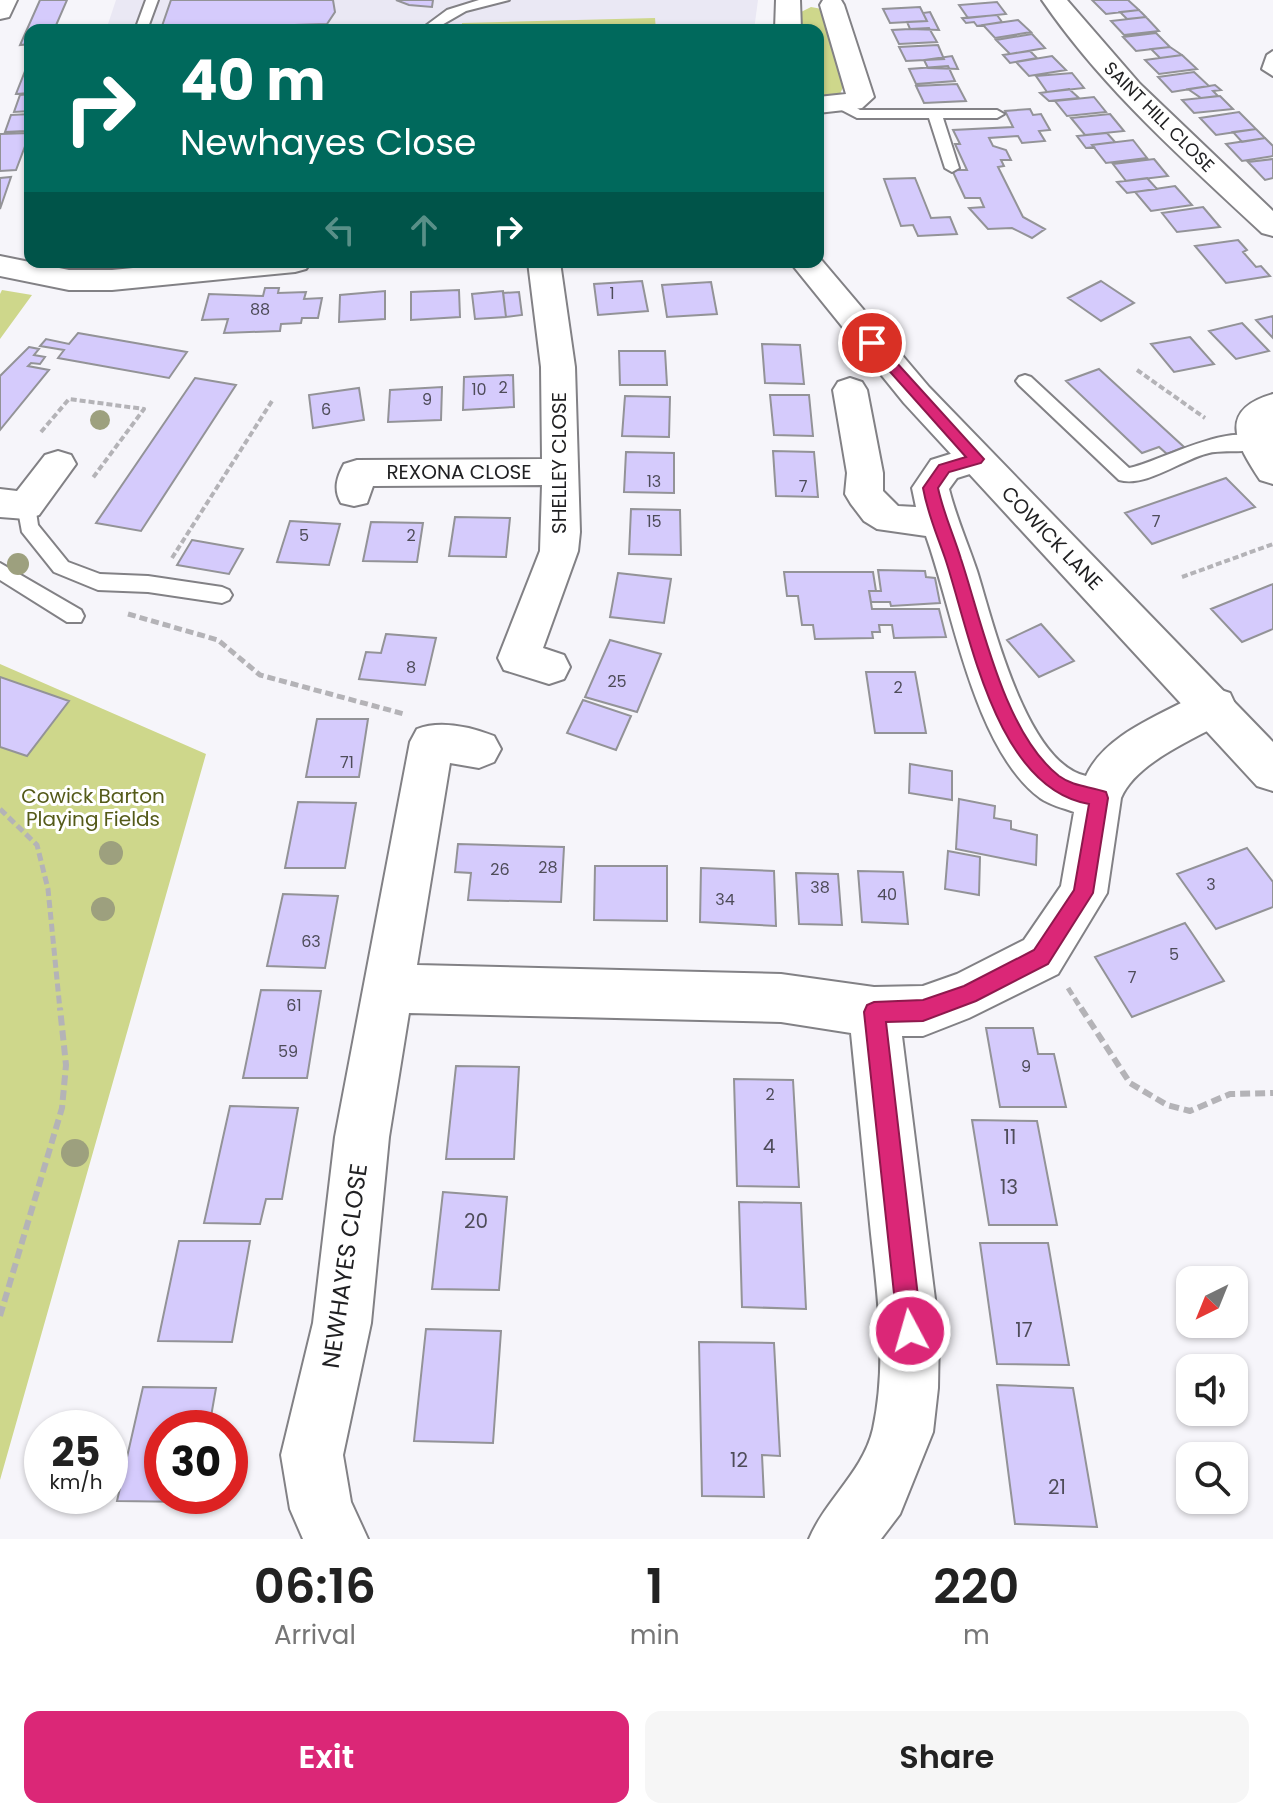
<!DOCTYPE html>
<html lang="en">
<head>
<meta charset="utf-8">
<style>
  body { margin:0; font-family:Poppins,sans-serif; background:#f6f6f6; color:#222; height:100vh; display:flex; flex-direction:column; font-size:30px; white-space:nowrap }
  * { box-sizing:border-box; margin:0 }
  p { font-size:26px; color:#767676 }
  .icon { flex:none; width:44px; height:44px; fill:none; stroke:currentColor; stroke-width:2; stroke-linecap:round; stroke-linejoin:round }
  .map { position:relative; height:1539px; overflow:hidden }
  .side { display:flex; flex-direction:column; background:#fff; flex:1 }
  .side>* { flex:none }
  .top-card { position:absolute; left:24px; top:24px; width:800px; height:244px; border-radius:16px; box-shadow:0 2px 6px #0004; background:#00695c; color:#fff; overflow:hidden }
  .needle { width:52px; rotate:223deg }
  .controls { position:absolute; left:1176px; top:1266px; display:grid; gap:16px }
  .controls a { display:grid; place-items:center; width:72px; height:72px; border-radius:16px; background:#fff; box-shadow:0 2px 6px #0004; font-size:40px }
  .speed { position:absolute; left:24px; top:1410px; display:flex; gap:16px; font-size:40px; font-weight:700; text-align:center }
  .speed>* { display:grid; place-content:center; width:104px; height:104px; border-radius:50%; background:#fff; box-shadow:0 2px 6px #0004; line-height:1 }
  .speed small { font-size:20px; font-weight:400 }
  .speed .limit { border:12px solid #d22; background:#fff; color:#111 }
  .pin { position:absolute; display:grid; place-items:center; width:68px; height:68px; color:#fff; margin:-34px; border:4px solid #fff; border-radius:50%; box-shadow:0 2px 8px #0007 }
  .me { position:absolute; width:88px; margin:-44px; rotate:354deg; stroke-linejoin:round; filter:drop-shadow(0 0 6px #0008) }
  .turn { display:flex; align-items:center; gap:28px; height:168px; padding:0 24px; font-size:36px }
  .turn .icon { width:104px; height:104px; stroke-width:2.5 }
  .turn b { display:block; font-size:56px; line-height:68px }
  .lanes { display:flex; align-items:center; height:76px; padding:0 24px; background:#0003; justify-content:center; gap:40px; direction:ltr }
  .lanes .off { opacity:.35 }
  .eta { display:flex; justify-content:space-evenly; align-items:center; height:136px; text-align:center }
  .eta b { font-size:48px; font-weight:600; line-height:56px }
  .action { display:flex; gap:16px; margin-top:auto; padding:16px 24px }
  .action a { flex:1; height:92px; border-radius:16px; background:#db2777; color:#fff; font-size:32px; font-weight:600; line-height:92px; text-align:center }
  .action a+a { background:#f6f6f6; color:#222 }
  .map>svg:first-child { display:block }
  .built { fill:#eae8f4 }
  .green { fill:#ced78b }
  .building { fill:#d5cbfc; stroke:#939397; stroke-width:2 }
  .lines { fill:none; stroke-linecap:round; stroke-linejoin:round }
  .service-casing { stroke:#828185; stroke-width:4 }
  .minor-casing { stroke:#828185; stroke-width:4 }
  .tertiary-casing { stroke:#828185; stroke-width:4 }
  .path-far3 { stroke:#b4b3b7; stroke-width:3; stroke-dasharray:5 3; stroke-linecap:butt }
  .path-far2 { stroke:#b4b3b7; stroke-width:4; stroke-dasharray:6 3; stroke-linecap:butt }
  .path-far1 { stroke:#b4b3b7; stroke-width:5; stroke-dasharray:8 4; stroke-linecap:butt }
  .path { stroke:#b4b3b7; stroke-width:6; stroke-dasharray:10 5; stroke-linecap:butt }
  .service { fill:#fff; fill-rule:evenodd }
  .minor { fill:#fff; fill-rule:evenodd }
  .tertiary { fill:#fff; fill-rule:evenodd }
  .tree { fill:#9da07e }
  .route { fill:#db2777; stroke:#8e194d; stroke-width:2 }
  .labels { text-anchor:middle; stroke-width:6; stroke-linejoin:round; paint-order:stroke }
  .number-label { font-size:16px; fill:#4e4c59 }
  .far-street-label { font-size:18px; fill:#212123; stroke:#fff }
  .street-label { font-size:20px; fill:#212123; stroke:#fff }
  .park-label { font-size:20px; fill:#545a19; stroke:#fff }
  .near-number-label { font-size:20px; fill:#4e4c59 }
  .near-street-label { font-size:24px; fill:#212123; stroke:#fff }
</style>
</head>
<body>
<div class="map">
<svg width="1273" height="1539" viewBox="0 0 1273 1539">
  <rect width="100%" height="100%" fill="#f6f5fa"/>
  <path class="built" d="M116 0H758L754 30H106Z"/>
  <path class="green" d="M811 7 822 9 845 83 839 96 818 103V30H801V12Z
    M655 18 656 30H461L462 23Z
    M2 290 32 295 0 339V294Z
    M0 664 206 754 0 1480Z"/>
  <path class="building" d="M40 0H67L54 30H30V44L20 45Z
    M171 0H333L335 12 327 24 161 29Z
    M396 0H433L432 7 409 5Z
    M1092 0H1128L1139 10 1106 14Z
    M997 2 1006 14 968 18 959 5Z
    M920 7 927 21 890 23 883 9Z
    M1139 10 1146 17 1127 19 1120 12Z
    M930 12 939 30 910 29 907 22 927 21 923 13Z
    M997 15 1002 22 977 26 974 22 966 23 962 18Z
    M1146 17 1159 31 1124 35 1111 21Z
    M1018 20 1031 32 995 38 983 25Z
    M929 28 937 42 899 44 892 30Z
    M1156 33 1170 47 1136 51 1123 37Z
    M1032 34 1045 48 1010 54 996 40Z
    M938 45 944 59 906 61 899 47Z
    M1170 47 1182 55 1160 58 1151 49Z
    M1030 51 1037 58 1010 63 1003 55Z
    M1182 55 1197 69 1159 74 1145 60Z
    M952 56 958 69 928 68 924 60Z
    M1052 56 1066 70 1029 76 1016 62Z
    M29 61 30 93 16 94Z
    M948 66 955 81 916 84 909 69Z
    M1194 72 1209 86 1172 92 1158 77Z
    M1072 73 1084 88 1047 92 1036 76Z
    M957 84 966 101 924 103 916 86Z
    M1215 85 1221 90 1213 91 1218 96 1201 98 1188 89Z
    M1069 89 1079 98 1049 101 1040 93Z
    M30 94V111L14 112 20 95Z
    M1220 96 1233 109 1194 113 1182 100Z
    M1094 97 1106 112 1067 116 1055 101Z
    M1030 109 1033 115 1041 114 1050 130 1039 131 1045 141 1022 143 1018 136 989 138 993 146 1006 150 1011 160H1001L1004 166 998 167 1023 217 1045 229 1032 238 1012 228 988 229 969 208 984 207 980 198H965L952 170H967L955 144H960L953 130 1013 127 1005 111Z
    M1239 112 1256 129 1216 135 1200 118Z
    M30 114 25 131 5 132 11 115Z
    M1110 114 1124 131 1085 135 1071 118Z
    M1256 129 1265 138 1242 142 1233 132Z
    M30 133 16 170 0 171V134Z
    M1107 133 1115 142 1092 145 1094 147 1086 148 1077 136Z
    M1265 138 1273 146V156L1242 161 1226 144Z
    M1133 140 1147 158 1106 163 1092 145Z
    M1154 159 1168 176 1126 181 1113 164Z
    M1273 159V178L1265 180 1248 162Z
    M11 177 0 209V178Z
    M915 178 931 218 950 217 957 234 918 236 913 225 901 226 884 179Z
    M1147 178 1157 189 1127 193 1117 182Z
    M1175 186 1192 205 1151 211 1135 192Z
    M1203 207 1220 227 1177 232 1162 213Z
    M1238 240 1247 250 1243 252 1256 267 1261 266 1270 276 1226 283 1195 246Z
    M642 281 648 311 598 315 594 284Z
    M1101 281 1134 303 1101 321 1068 298Z
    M711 282 717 314 667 317 662 285Z
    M265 288H279L278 293 306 292 304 299 322 298 318 318H302L301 323 281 324 280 331 224 333 228 319 202 320 209 294 263 296Z
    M459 290 460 317 411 320V292Z
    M385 291V319L339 322 340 295Z
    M503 291 506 317 475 319 472 294Z
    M519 292 522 315 506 317 503 293Z
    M1273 316V338L1256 320Z
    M1242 323 1269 351 1236 359 1209 331Z
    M78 333 187 352 169 378 58 358 64 350 40 346 46 339 69 344Z
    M1190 337 1214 364 1174 372 1151 344Z
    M762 344 800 345 804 384 765 383Z
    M29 347 39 349 34 355 45 357 40 364 31 363 28 366 49 370 0 430V376Z
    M619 351H665L667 385H620Z
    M1099 369 1184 447 1167 454 1159 447 1142 453 1066 381Z
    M513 375 514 407 463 410 464 377Z
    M195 378 236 385 141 531 96 523Z
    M442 387 441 420 388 422 390 390Z
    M359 388 364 420 313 428 309 395Z
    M770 395H809L813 436 774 435Z
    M625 396 670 397 669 437 622 436Z
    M773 451 814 452 818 497 776 496Z
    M626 452 674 453V493L624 492Z
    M1226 478 1255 507 1152 544 1125 513Z
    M631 509 680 510 681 555 629 554Z
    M455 517 510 518 506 557 449 556Z
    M290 521 340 524 329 565 277 562Z
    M371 522 423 523 417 562 363 561Z
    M192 540 243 549 229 574 177 565Z
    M878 570 925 571 926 577 935 578 940 603 891 606 890 602H871L869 591H881Z
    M784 572H873L876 591H869L872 609H939L946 637 894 638 892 625H879L880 632H872L873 638 815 639 813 625H802L798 596H787Z
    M618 573 671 579 664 623 610 617Z
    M1273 584V629L1242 642 1211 609Z
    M1041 624 1074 661 1039 677 1007 640Z
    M386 634 436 638 425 685 359 679 366 652 381 653Z
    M610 640 661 654 637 712 585 697Z
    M866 672H915L926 733H875Z
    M0 677 69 701 27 756 0 747Z
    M583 700 631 716 616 750 567 733Z
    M317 719H368L359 777H306Z
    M910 764 952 771V800L909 793Z
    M959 799 995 806 994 818 1011 821V829L1037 835 1036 865 956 849Z
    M298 802 356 803 345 868H285Z
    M458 844 564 847 561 902 468 900 471 873 455 872Z
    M1247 848 1273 882V907L1216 929 1177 874Z
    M948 851 980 857 979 895 945 889Z
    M595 866H667V921L594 920Z
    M701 868 774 871 776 926 700 922Z
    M858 871 903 872 908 924 862 922Z
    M796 873 838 874 842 925 799 924Z
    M283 894 338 896 325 968 267 966Z
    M1185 923 1224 981 1132 1017 1095 957Z
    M261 990 321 991 307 1078H243Z
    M986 1028H1033L1038 1054H1054L1066 1107H1000Z
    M456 1066 519 1067 514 1159H446Z
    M734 1079 793 1080 799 1187 737 1186Z
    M230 1106 298 1108 282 1199H266L260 1224 204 1223Z
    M972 1120 1037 1121 1057 1225H989Z
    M443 1192 507 1197 499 1290 432 1289Z
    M739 1202 801 1203 806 1309 742 1307Z
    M179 1241H250L232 1342 158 1341Z
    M980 1243H1048L1069 1365 997 1364Z
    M426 1329 501 1331 493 1443 414 1441Z
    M699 1342 774 1343 780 1456 762 1455 764 1497 702 1496Z
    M997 1385 1073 1388 1097 1527 1015 1524Z
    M143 1387 216 1388 209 1428H162V1496H195L194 1502 117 1501Z"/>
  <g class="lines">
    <defs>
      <path id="service" d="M146 0H158L147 30H135Z
        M479 0H509L466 11 433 30H420L447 10Z
        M1273 51V76L1262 69 1267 55Z
        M834 100H844L860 110H997L1004 114 997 118H943L959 168 952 172 945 168 929 118H857L834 106Z
        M1025 375 1031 377 1129 468C1158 463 1240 415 1264 444 1255 455 1224 449 1209 453 1182 459 1146 488 1119 480L1019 385 1016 381 1019 377Z
        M26 498 35 505 38 525 68 562 100 574 148 576 222 587 229 590 232 595 229 600 222 603 148 592 98 590 54 572 22 532 17 505Z
        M0 563 81 610 84 616 81 622H67L0 580Z"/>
      <path id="minor" d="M0 0H17L9 17 0 19Z
        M823 0H841L844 5 874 97 862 108 818 113V97L846 94 820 5Z
        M1042 0H1067L1140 84 1273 211V236L1262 233C1185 161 1102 88 1042 0Z
        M0 256 69 270H112L196 262H311L306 269 295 272 112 290H69L0 276Z
        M528 262H560L575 367 580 532 578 551 543 648 564 655 570 667 564 679 549 684 504 670 498 658 540 551 542 485 373 486 367 503 354 506 341 503C333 489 337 477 344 464L357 460 542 459 541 367Z
        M850 378 862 382 867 390 883 473V491L898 506 916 507 912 488 931 460 976 446 989 450 994 459 989 468 957 478 949 489C956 517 968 544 977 571 993 622 1026 763 1086 776 1105 734 1161 715 1200 693L1215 688 1230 693 1236 706 1230 719C1196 738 1136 762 1121 798L1107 893 1058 974 969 1018 923 1036H902L939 1331 938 1388 933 1432 900 1514 881 1539H809C826 1499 863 1472 873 1429 887 1365 878 1298 871 1234 864 1167 858 1100 851 1033L781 1022 409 1013 389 1137 371 1323 343 1455 351 1502 368 1539H303L290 1509 281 1455 313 1323 335 1137 410 742 417 729C441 720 470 727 494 736L501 749 494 762 479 768 450 763 417 965 781 974 874 987 923 986 957 974 1024 940 1061 886 1074 812C1063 808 1050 805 1040 798 974 749 953 611 926 536L877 529 864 521 851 504 845 494 847 473 833 390 838 382Z
        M1273 394V484L1260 480C1237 445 1216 410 1273 394Z
        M58 451 71 455 76 464 39 515 26 519 0 517V489L17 491 45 455Z"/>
      <path id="tertiary" d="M776 0H800L801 30H775Z
        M818 256 929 387 1273 742V791L1257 786 904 403 790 262H818Z"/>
    </defs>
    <use href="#service" class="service-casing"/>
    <use href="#minor" class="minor-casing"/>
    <use href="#tertiary" class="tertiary-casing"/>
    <path class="path-far3" d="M356 30H377"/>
    <path class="path-far2" d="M1137 370 1205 418
      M41 432 69 399 144 409 92 479
      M172 558 272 401
      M1182 577 1273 544"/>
    <path class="path-far1" d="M128 614 218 640 260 675 404 714
      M0 809 37 845 48 889 60 1010
      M1068 988 1082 1010"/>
    <path class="path" d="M1081 1008 1130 1083 1167 1105 1190 1111 1230 1094 1273 1093
      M0 1316 62 1108 66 1065 60 1008"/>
    <use href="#service" class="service"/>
    <use href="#minor" class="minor"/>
    <use href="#tertiary" class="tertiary"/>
  </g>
  <g class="tree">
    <circle cx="100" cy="420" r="10"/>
    <circle cx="18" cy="564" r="11"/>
    <circle cx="111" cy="853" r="12"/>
    <circle cx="103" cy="909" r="12"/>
    <circle cx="75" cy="1153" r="14"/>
  </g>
  <path class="route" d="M872 339 876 340 984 459 981 463 949 472 938 488C944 515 953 533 961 559 982 622 1004 733 1059 776 1074 787 1089 786 1106 792L1108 798 1093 893 1048 964 976 1001 923 1021 886 1022 922 1331 919 1339 910 1343 902 1339 898 1331 864 1012 867 1005 874 1002 923 1000 964 986 1034 950 1074 890 1089 804C995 788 970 633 945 558 936 532 928 515 923 488L939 465 966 457 867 346 865 343Z"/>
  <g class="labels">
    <g class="number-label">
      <text x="612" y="299">1</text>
      <text x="260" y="315">88</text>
      <text x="503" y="393">2</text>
      <text x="479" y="395">10</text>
      <text x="427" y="405">9</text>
      <text x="326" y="415">6</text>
      <text x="654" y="487">13</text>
      <text x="803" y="492">7</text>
      <text x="654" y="527">15</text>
      <text x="1156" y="527">7</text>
      <text x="304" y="541">5</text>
      <text x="411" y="541">2</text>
      <text x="411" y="673">8</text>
      <text x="617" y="687">25</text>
      <text x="898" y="693">2</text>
      <text x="347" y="768">71</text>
      <text x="548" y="873">28</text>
      <text x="500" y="875">26</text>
      <text x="1211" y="890">3</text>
      <text x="820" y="893">38</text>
      <text x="887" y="900">40</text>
      <text x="725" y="905">34</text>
      <text x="311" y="947">63</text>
      <text x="1174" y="960">5</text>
      <text x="1132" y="983">7</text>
      <text x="294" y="1011">61</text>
      <text x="288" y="1057">59</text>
      <text x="1026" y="1072">9</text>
      <text x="770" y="1100">2</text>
    </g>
    <g class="far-street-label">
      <text transform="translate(1159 117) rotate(45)" y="6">SAINT HILL CLOSE</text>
    </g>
    <g class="street-label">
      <text transform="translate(559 463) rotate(-90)" y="7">SHELLEY CLOSE</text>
      <text x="459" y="479">REXONA CLOSE</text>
      <text transform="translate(1052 538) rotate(46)" y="7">COWICK LANE</text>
    </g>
    <g class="park-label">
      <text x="93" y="803">Cowick Barton<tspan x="93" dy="23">Playing Fields</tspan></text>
    </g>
    <g class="near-number-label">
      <text x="1010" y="1144">11</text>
      <text x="769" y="1153">4</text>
      <text x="1009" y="1194">13</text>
      <text x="476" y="1228">20</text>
      <text x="1024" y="1337">17</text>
      <text x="739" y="1467">12</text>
      <text x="1057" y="1494">21</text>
    </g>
    <g class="near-street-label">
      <text transform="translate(345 1266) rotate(-82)" y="8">NEWHAYES CLOSE</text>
    </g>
  </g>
</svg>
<div class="controls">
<a><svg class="needle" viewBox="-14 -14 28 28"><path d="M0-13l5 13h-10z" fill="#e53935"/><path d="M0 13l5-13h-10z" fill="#767676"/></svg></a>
<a><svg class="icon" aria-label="sound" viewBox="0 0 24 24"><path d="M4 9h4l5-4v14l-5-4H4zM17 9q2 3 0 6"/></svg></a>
<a><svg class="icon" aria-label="search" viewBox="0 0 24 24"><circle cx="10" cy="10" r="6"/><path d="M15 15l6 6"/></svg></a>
</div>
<div class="speed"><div>25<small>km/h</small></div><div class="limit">30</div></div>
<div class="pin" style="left:872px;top:343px;background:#d93025"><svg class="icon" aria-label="arrive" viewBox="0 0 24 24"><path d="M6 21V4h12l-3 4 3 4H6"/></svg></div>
<svg class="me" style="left:910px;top:1331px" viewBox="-20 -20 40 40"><circle r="17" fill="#db2777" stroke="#fff" stroke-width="3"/><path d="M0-11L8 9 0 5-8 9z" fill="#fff"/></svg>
<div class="top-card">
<div class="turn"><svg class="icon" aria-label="right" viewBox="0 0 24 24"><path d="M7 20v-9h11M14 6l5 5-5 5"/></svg><div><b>40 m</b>Newhayes Close</div></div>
<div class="lanes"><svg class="icon off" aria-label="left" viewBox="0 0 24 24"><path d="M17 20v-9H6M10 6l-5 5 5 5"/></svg><svg class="icon off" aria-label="ahead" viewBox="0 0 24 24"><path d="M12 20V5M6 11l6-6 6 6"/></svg><svg class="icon" aria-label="right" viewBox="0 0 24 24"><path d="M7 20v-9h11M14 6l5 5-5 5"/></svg></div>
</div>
</div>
<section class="side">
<div class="eta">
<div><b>06:16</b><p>Arrival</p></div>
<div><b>1</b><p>min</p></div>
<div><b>220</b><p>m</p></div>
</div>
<div class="action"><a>Exit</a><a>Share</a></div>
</section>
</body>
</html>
